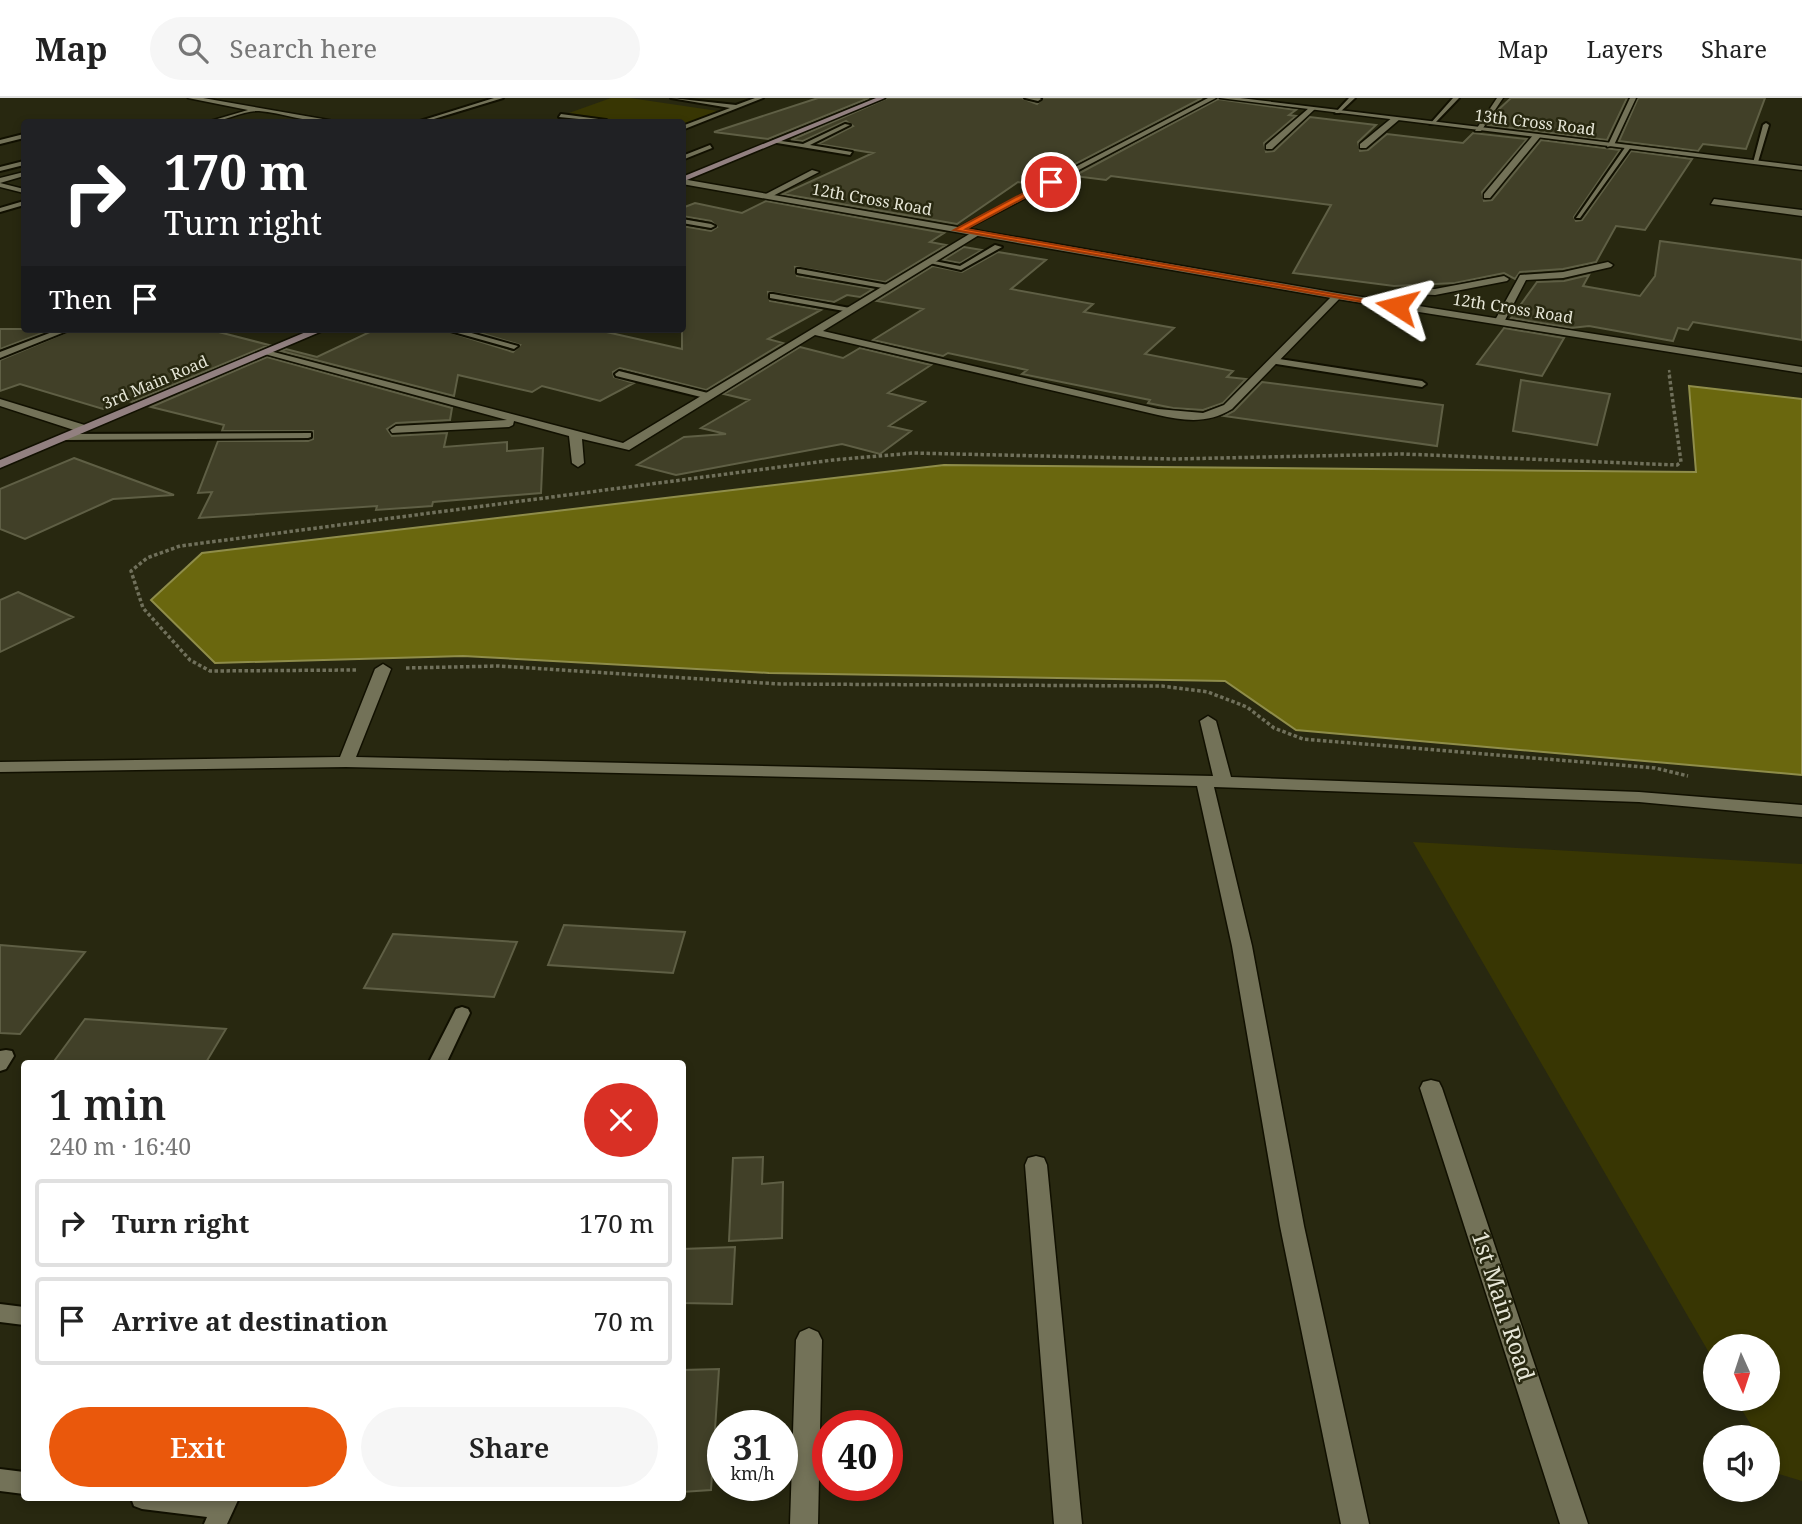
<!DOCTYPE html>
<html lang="en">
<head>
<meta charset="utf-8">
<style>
  body { margin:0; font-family:"Noto Serif",serif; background:#f6f6f6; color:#222; height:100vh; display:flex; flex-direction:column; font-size:26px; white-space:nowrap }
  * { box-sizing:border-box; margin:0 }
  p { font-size:23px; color:#767676 }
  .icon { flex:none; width:38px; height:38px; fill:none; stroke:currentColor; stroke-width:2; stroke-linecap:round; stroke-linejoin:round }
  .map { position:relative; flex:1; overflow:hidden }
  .details { position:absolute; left:21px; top:962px; width:665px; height:441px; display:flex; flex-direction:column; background:#fff; border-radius:7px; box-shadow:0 4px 10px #0003 }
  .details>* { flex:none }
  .guide { position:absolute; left:21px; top:21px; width:665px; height:214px; border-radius:7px; box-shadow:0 4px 10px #0003; background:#202124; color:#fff; overflow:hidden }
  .needle { width:46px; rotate:177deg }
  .controls { position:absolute; left:1703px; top:1236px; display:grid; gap:14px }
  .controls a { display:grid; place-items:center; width:77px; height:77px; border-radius:50%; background:#fff; box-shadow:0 4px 10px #0003; font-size:35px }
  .speed { position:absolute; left:707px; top:1312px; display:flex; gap:14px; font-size:35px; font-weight:700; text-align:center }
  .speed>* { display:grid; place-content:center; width:91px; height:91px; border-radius:50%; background:#fff; box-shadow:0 4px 10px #0003; line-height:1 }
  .speed small { font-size:18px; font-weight:400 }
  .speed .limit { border:10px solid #d22; background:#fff; color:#111 }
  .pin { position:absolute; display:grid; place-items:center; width:60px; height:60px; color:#fff; margin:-30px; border:4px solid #fff; border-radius:50%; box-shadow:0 2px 7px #0007 }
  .me { position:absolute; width:77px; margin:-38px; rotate:279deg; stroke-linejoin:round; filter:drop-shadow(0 0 5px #0008) }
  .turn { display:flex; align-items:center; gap:24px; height:147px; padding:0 28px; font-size:32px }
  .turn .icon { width:91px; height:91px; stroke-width:2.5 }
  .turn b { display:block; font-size:49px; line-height:60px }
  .then { display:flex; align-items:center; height:66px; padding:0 28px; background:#0003; gap:14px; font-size:26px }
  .round { display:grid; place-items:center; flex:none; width:74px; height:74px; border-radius:37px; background:#f6f6f6 }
  .headline { display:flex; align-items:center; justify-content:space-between; height:119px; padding:0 28px }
  h1 { font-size:42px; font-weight:600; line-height:52px }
  .button { display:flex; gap:14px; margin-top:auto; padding:14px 28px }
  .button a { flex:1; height:80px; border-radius:42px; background:#ea580c; color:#fff; font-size:28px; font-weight:600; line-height:80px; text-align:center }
  .button a+a { background:#f6f6f6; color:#222 }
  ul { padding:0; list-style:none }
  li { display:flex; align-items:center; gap:21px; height:88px; margin:0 14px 10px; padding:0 14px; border:4px solid #e0e0e0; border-radius:7px }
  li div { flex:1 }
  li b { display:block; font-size:26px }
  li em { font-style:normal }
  header { display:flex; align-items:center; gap:42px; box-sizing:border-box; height:98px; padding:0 35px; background:#fff; border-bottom:2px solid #e0e0e0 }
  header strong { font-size:33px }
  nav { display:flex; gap:38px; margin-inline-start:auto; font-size:24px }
  .search { width:490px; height:63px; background:#f6f6f6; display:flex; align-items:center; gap:18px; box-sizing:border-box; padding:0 24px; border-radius:38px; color:#767676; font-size:26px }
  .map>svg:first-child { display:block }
  .green { fill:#383603 }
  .water { fill:#6a670e; stroke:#8f8d4a; stroke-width:2 }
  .building { fill:#414028; stroke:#5f5f45; stroke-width:2 }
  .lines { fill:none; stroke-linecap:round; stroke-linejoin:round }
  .service-casing { stroke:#111000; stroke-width:4 }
  .minor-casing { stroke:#111000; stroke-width:3 }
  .tertiary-casing { stroke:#111000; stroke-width:3 }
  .secondary-casing { stroke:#111000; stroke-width:3 }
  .path-far1 { stroke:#70705b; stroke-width:2.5; stroke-dasharray:2.5 2; stroke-linecap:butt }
  .path { stroke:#70705b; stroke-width:3.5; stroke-dasharray:3.5 2.5; stroke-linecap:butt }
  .service { fill:#737258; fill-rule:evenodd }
  .minor { fill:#737258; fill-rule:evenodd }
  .tertiary { fill:#737258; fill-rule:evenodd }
  .secondary { fill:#928080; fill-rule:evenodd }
  .route { fill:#ea580c; stroke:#983908; stroke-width:2 }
  .labels { text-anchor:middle; stroke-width:5; stroke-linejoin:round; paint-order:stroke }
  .far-street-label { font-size:16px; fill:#e6e6d7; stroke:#282810 }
  .near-street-label { font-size:23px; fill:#e6e6d7; stroke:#282810 }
</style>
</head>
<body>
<header>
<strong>Map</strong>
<div class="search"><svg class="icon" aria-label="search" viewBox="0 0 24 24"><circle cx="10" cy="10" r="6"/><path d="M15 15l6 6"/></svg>Search here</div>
<nav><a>Map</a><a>Layers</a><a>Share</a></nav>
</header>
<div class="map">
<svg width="1802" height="1426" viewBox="0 0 1802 1426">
  <rect width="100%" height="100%" fill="#282810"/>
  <path class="green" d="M611 0H630L718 13 683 27 682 24H630L569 15Z
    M1413 744 1802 766V1383L1779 1376 1768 1356V1339H1758L1735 1300H1768V1248H1715V1265Z"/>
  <path class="water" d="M1689 288 1802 301V677L1296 632 1225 583 769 575 463 558 215 565 151 502 202 455 944 367 1696 374Z"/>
  <path class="building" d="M818 0H869L768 41 714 34Z
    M887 0H1022L1037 6 1043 0H1202L1035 87 1018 84 957 126 783 96 873 55 818 46 853 28 846 23 803 43 791 42Z
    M1511 0H1627L1607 42 1488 27 1498 12Z
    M1638 0H1765L1746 51 1703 46 1698 53 1619 43Z
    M1218 1 1296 12 1289 17 1296 18 1264 45 1266 54 1274 53 1310 19 1376 27 1358 44 1360 53 1368 52 1387 36 1463 45 1473 35 1527 41 1482 94 1484 103 1492 102 1541 42 1620 52 1574 119 1576 123 1582 122 1631 53 1692 61 1645 132 1616 128 1596 164 1563 171 1520 174 1515 181 1504 175 1455 185 1394 188 1293 175 1331 107 1111 78 1106 82 1074 78Z
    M766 103 944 135 930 144 946 147 885 184 795 169 797 178 873 191 860 199 847 197 834 204 768 194 770 203 821 212 768 241 783 245 706 292 620 270 613 274 614 279 634 285 600 303 542 288 532 294 458 277 454 298 281 253 286 251 317 259 376 231H440L513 254 520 247 467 231H593L682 251V128L711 133 717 129 711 123 682 118V110L695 105 742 115Z
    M1660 143 1802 162V242L1693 224 1688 232 1678 230 1673 243 1589 228 1571 230 1511 220 1537 184 1564 183 1589 177 1583 188 1640 198 1655 178Z
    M964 149 982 152 960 165 943 162Z
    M998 154 1046 162 1011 191 1093 206 1084 214 1174 230 1145 256 1233 273 1227 279 1246 281 1223 305 1203 312 1173 310 1148 305 1150 302 1022 276 1027 272 948 255 943 258 873 242 923 211 877 203 933 168 962 174Z
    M1504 230 1564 240 1542 278 1477 266Z
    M0 231H53L0 251Z
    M74 231H207L269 247 132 304 124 302 103 311 20 286 0 293V262Z
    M800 249 843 260 860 250 931 267 888 295 925 304 889 328 911 333 880 356 842 346 676 377 637 367 684 339 726 336 701 330 749 302 724 296Z
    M267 259 452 310 450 322 396 325 387 331 392 338 447 335 444 349 507 344V353L543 350 541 395 433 404 432 408 376 412 377 408 199 420 212 394 198 395 218 343H308L313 341V333H222L224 327 151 309Z
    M1521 282 1610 296 1597 347 1513 333Z
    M1262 284 1443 307 1437 348 1224 318 1234 313Z
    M74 360 174 397 113 401 25 441 0 431V391Z
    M18 494 73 519 0 554V502Z
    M564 827 685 834 673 875 548 867Z
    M393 836 517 844 494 899 364 890Z
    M0 847 85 854 20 936 0 935Z
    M85 921 226 931 205 966H52Z
    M763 1059 762 1086 783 1084 782 1140 729 1143 733 1060Z
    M735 1149 732 1206 682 1205V1151Z
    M719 1271 711 1392 682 1394V1272Z"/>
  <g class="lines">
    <defs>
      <path id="service" d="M494 0H503L424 24H417Z
        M671 0 736 7 755 0H763L682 32V28L730 10Z
        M1025 0H1040L1041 1 1038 3Z
        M1349 0H1355L1339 15H1335Z
        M1453 0H1459L1434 26H1430Z
        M561 16 606 22 609 24 559 19Z
        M1766 25 1769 27 1758 64 1753 65 1763 27Z
        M845 26 850 27 810 47 852 54 850 57 771 44 774 42 803 46Z
        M24 36V40L0 46V42Z
        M710 47 712 50 682 62V58Z
        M1626 48 1631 49 1580 120H1576Z
        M24 63V67L0 73V69Z
        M24 103V107L0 114V110Z
        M682 121 711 126 715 128 711 130 682 125Z
        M995 147 1002 149 961 172 925 164 929 162 960 168Z
        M800 171 888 187 892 189 888 191 797 175V171Z
        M773 196 850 210 854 212 850 214 770 200V196Z
        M60 231H72L0 260V254Z
        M443 231H457L518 248 514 251Z
        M1273 260 1422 283 1426 286 1422 289 1270 265 1269 263Z
        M619 273 712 296 714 298 709 301 616 278 615 276Z
        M311 335V339L308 340 65 342 60 339 65 336Z
        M462 909 468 911 470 915 446 966H428L456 911Z
        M6 952 12 953 14 958 6 971 0 973V953Z
        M0 1206 24 1209V1227L0 1224Z
        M0 1371 24 1374V1396L0 1393Z
        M131 1400H239L227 1426H204L207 1419 142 1411 134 1408Z"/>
      <path id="minor" d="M1208 0H1216L961 134 954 132Z
        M1497 0H1503L1481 33H1475Z
        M1630 0H1636L1614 47 1607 49Z
        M1309 10 1315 11 1272 51H1266V47Z
        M1393 19 1400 21 1366 50H1360V46Z
        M1534 36 1541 38 1490 100H1484V96Z
        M812 72 819 74 769 100 762 98Z
        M0 85 24 91V95L0 89Z
        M1714 101 1802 112V118L1711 106Z
        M976 132 979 133V137L823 233 1158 311 1203 315 1224 307 1334 196 1342 198 1232 311C1208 326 1185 323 1158 317L815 237 629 352 582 341 584 365 578 369 572 365 569 338 514 323 513 327 509 329 392 335 390 332 396 328 507 322 261 255 266 252 623 345Z
        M1608 164 1613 167 1611 169 1563 180 1526 182 1503 226 1494 224 1520 177 1563 174Z
        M1504 178 1509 181 1507 183 1435 197 1414 196 1401 210 1392 208 1409 191H1435Z
        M0 301 88 328 90 331 80 334 0 308Z
        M383 566 391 571 356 659 1213 678 1200 623 1208 618 1216 623 1231 679 1639 694 1802 707V719L1639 704 1214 689 1252 848 1304 1128 1369 1426H1341L1280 1128 1232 848 1197 688 346 669 0 674V664L340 659 375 571Z
        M1431 982 1439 984 1442 990 1588 1426H1560L1420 990 1423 984Z
        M1036 1058 1044 1060 1047 1067 1082 1426H1054L1025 1067 1028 1060Z
        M809 1230 818 1234 822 1242 818 1426H790L796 1242 800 1234Z"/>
      <path id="tertiary" d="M188 0H203L340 24C313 27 285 15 259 13 244 12 224 24 207 24L248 12Z
        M1220 0H1240L1802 68V72Z
        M24 74V78L0 85V80Z
        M682 81 1337 195 1802 269V275L1337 201 682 86Z"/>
      <path id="secondary" d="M876 0H885L682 84V79Z
        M313 231H327L0 370V362Z"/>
    </defs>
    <use href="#service" class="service-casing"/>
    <use href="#minor" class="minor-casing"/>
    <use href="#tertiary" class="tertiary-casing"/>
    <use href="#secondary" class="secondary-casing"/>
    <path class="path-far1" d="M1669 272 1670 277"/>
    <path class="path" d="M406 570 499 568 780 586 1162 588 1208 594 1247 609 1274 630 1303 641 1655 670 1688 678
      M356 572 210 573 190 562 143 510 131 473 147 460 180 448 833 362 913 355 1174 361 1403 356 1677 367 1681 364 1669 275"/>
    <use href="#service" class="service"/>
    <use href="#minor" class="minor"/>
    <use href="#tertiary" class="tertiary"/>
    <use href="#secondary" class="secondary"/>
  </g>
  <path class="route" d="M1048 82 1054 84 966 131 1401 208 1397 210 954 132Z"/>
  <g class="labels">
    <g class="far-street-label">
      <text transform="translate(1535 24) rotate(7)" y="6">13th Cross Road</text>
      <text transform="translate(872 101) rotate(10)" y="6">12th Cross Road</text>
      <text transform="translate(1513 210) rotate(9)" y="6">12th Cross Road</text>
      <text transform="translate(155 284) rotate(-23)" y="6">3rd Main Road</text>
    </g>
    <g class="near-street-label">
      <text transform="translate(1503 1208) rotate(72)" y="8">1st Main Road</text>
    </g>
  </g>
</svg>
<div class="controls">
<a><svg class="needle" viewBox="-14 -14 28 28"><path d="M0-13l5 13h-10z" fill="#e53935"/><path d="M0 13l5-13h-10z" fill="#767676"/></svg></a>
<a><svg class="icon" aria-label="sound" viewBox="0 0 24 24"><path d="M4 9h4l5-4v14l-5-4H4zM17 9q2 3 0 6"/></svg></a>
</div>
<div class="speed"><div>31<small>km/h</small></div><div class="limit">40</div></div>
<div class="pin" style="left:1051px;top:84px;background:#d93025"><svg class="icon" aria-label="arrive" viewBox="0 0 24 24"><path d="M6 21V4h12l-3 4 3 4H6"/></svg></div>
<svg class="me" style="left:1397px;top:208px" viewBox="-20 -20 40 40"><path d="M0-17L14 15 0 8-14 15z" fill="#ea580c" stroke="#fff" stroke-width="4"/></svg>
<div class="guide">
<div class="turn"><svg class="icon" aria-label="right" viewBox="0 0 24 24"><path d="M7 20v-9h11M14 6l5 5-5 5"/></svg><div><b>170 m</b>Turn right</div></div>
<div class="then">Then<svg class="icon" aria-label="arrive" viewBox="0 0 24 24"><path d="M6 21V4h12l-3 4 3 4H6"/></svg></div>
</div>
<section class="details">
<div class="headline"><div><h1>1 min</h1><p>240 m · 16:40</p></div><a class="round" style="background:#d93025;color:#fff"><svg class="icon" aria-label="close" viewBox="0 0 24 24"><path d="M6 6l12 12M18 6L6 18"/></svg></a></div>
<ul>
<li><svg class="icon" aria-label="right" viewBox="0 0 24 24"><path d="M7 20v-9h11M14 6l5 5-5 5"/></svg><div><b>Turn right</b></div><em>170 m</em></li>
<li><svg class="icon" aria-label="arrive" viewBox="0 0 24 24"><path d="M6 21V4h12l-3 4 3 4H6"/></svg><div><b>Arrive at destination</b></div><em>70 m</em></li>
</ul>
<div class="button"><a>Exit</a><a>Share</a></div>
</section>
</div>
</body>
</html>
